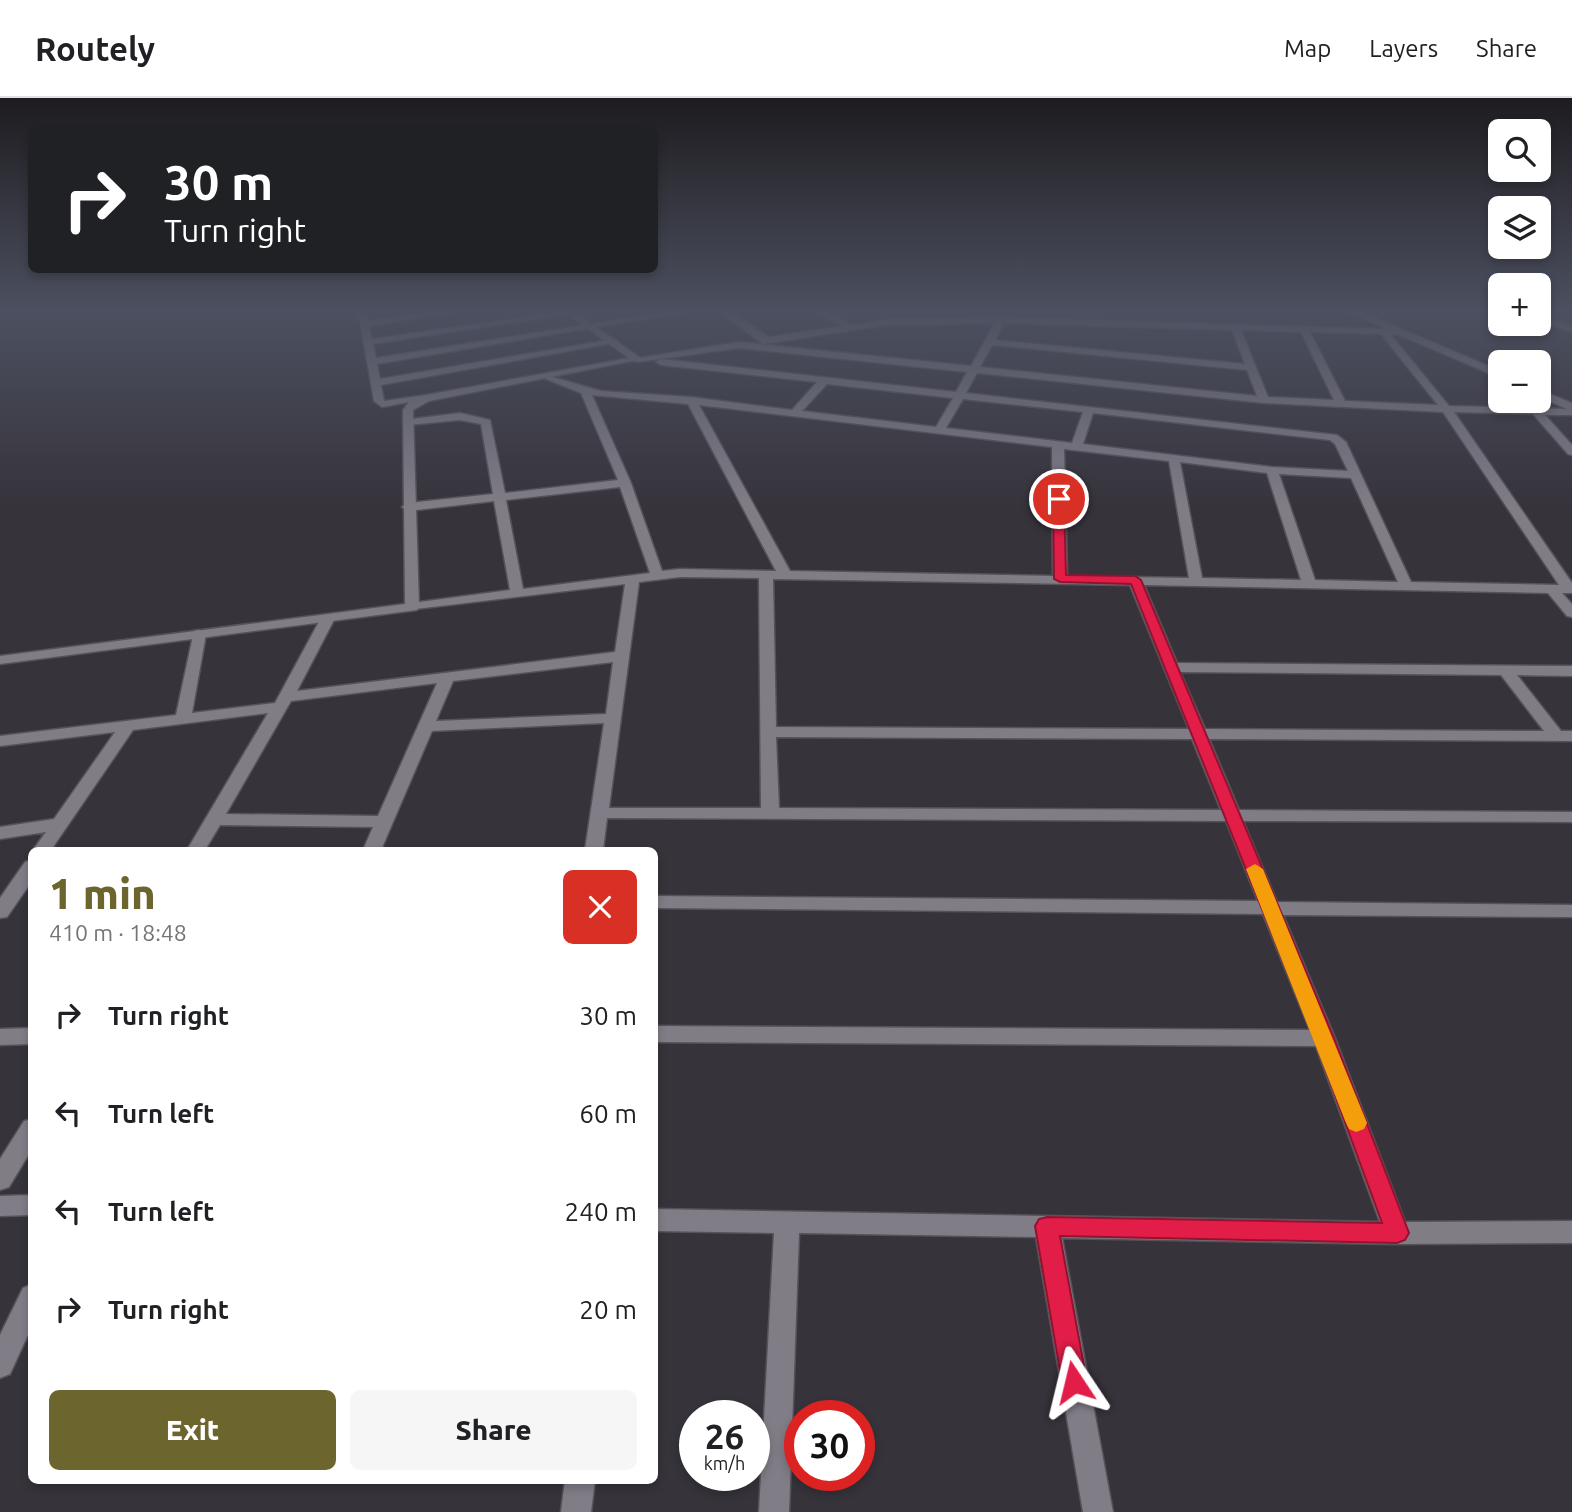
<!DOCTYPE html>
<html lang="en">
<head>
<meta charset="utf-8">
<style>
  body { margin:0; font-family:Ubuntu,sans-serif; background:#f6f6f6; color:#202124; height:100vh; display:flex; flex-direction:column; font-size:26px; white-space:nowrap }
  * { box-sizing:border-box; margin:0 }
  p { font-size:23px; color:#757577 }
  .icon { flex:none; width:38px; height:38px; fill:none; stroke:currentColor; stroke-width:2; stroke-linecap:round; stroke-linejoin:round }
  .map { position:relative; flex:1; overflow:hidden }
  .sheet { position:absolute; left:28px; top:749px; width:630px; height:637px; display:flex; flex-direction:column; background:#fff; border-radius:10px; box-shadow:0 4px 10px #0003 }
  .sheet>* { flex:none }
  .hud { position:absolute; left:28px; top:28px; width:630px; height:147px; border-radius:10px; box-shadow:0 4px 10px #0003; background:#202124; color:#fff; overflow:hidden }
  .tools { position:absolute; left:1488px; top:21px; display:grid; gap:14px }
  .tools a { display:grid; place-items:center; width:63px; height:63px; border-radius:10px; background:#fff; box-shadow:0 4px 10px #0003; font-size:35px }
  .speed { position:absolute; left:679px; top:1302px; display:flex; gap:14px; font-size:35px; font-weight:700; text-align:center }
  .speed>* { display:grid; place-content:center; width:91px; height:91px; border-radius:50%; background:#fff; box-shadow:0 4px 10px #0003; line-height:1 }
  .speed small { font-size:18px; font-weight:400 }
  .speed .limit { border:10px solid #d22; background:#fff; color:#111 }
  .pin { position:absolute; display:grid; place-items:center; width:60px; height:60px; color:#fff; margin:-30px; border:4px solid #fff; border-radius:50%; box-shadow:0 2px 7px #0007 }
  .me { position:absolute; width:77px; margin:-38px; rotate:350deg; stroke-linejoin:round; filter:drop-shadow(0 0 5px #0008) }
  .turn { display:flex; align-items:center; gap:24px; height:147px; padding:0 21px; font-size:32px }
  .turn .icon { width:91px; height:91px; stroke-width:2.5 }
  .turn b { display:block; font-size:49px; line-height:60px }
  .round { display:grid; place-items:center; flex:none; width:74px; height:74px; border-radius:10px; background:#f6f6f6 }
  .head { display:flex; align-items:center; justify-content:space-between; height:119px; padding:0 21px }
  h1 { font-size:42px; font-weight:800; line-height:52px; color:#6c662e }
  .primary-button { display:flex; gap:14px; margin-top:auto; padding:14px 21px }
  .primary-button a { flex:1; height:80px; border-radius:10px; background:#6c662e; color:#fff; font-size:28px; font-weight:800; line-height:80px; text-align:center }
  .primary-button a+a { background:#f6f6f6; color:#202124 }
  ul { padding:0; list-style:none }
  li { display:flex; align-items:center; gap:21px; height:98px; padding:0 21px }
  li div { flex:1 }
  li b { display:block; font-size:26px }
  li em { font-style:normal }
  header { display:flex; align-items:center; gap:42px; box-sizing:border-box; height:98px; padding:0 35px; background:#fff; border-bottom:2px solid #e0e0e0 }
  header strong { font-size:33px }
  nav { display:flex; gap:38px; margin-inline-start:auto; font-size:24px }
  .map>svg:first-child { display:block }
  .lines { fill:none; stroke-linecap:round; stroke-linejoin:round }
  .street-casing { stroke:#555258; stroke-width:3 }
  .secondary-casing { stroke:#555258; stroke-width:3 }
  .street { fill:#817d87; fill-rule:evenodd }
  .secondary { fill:#817d87; fill-rule:evenodd }
  .route { fill:#e11d48; stroke:#92132f; stroke-width:2 }
  .slow { fill:#f59e0b }
</style>
</head>
<body>
<header>
<strong>Routely</strong>
<nav><a>Map</a><a>Layers</a><a>Share</a></nav>
</header>
<div class="map">
<svg width="1572" height="1414" viewBox="0 0 1572 1414">
  <rect width="100%" height="100%" fill="#36333b"/>
  <g class="lines">
    <defs>
      <path id="street" d="M358 212H366L368 223 443 212H466L369 228 372 241 573 212H596L373 246 376 260 678 212 686 214 377 266 380 281 614 241 619 244 381 287 384 303 426 297 431 300 382 309 374 303Z
        M717 212H727L769 239 842 228 814 212H825L852 227 887 221 1001 219 1386 231 1345 212H1357L1500 273V280L1397 236 1391 237 1449 308 1567 311 1538 298V291L1572 305V317H1545L1572 347V357L1568 356 1533 316 1454 314 1572 485V495H1562L1572 506V519L1567 518 1548 495 1144 487 1177 565 1572 568V578L1517 577 1561 633H1572V643L1209 641 1239 712 1572 714V724L1243 723 1277 804 1572 807V819L1283 817 1335 940 1405 1124 1572 1123V1145L1397 1146 1062 1140 1113 1414H1083L1036 1139 799 1135 789 1414H759L774 1135 654 1133V1111L1380 1124 1316 948 654 944V928L1310 932 1263 816 654 810V798L1258 803 1226 723 607 720 603 752H585L604 625 432 633 381 752H363L373 729 220 727 205 752H187L268 615 133 632 51 752H33L46 734 0 741V729L54 721 115 634 0 648V638L176 617 194 533 199 532 206 536 192 615 275 605 321 520 328 516 335 520 297 593 615 554 625 486 407 512 405 509 412 505 510 492 494 403 408 413 402 409 408 405 493 396 481 326 460 322 408 327 403 324 404 322 460 315 490 322 505 395 618 382 581 295 546 281V277L601 293 691 299 792 312 817 284 661 267 656 264 661 261 956 294 967 274 739 250 637 264 632 261 739 244 971 268 995 225 887 227 763 246ZM1004 225 1232 232 1245 266 995 242ZM1241 232 1301 234 1334 302 1268 299ZM1310 234 1381 236 1438 307 1345 303ZM992 247 1247 272 1257 298 980 269ZM977 275 1264 305 1443 314 1559 487 1411 484 1346 344 1337 337 966 295ZM827 286 953 300 936 329 802 313ZM592 297 688 306 776 473 680 471 662 473 631 385ZM963 301 1083 314 1072 345 946 330ZM699 307 1052 349 1053 478 790 473ZM1093 315 1330 342 1335 346 1348 373 1272 369 1083 346ZM1064 351 1169 363 1189 480 1067 478ZM1180 364 1267 375 1301 482 1202 480ZM1279 376 1351 380 1398 484 1315 482ZM620 389 650 475 523 491 506 402ZM680 479 759 480 761 710H609L639 484ZM773 481 1130 487 1189 631 776 629ZM613 564 606 616 436 623 453 583ZM1180 574 1501 577 1544 633 1205 631ZM437 585 378 718 226 716 291 603ZM776 639 1192 641 1221 712 779 710Z
        M1538 216 1572 228V234L1538 222Z
        M32 762V783L7 819 0 820V800L25 764Z
        M32 930V946L0 947V931Z
        M32 1021V1051L9 1089 0 1092V1061L24 1023Z
        M32 1097V1117L0 1118V1098Z
        M32 1186V1228L10 1276 0 1280V1237L23 1190Z
        M565 1382H595L591 1414H561Z"/>
      <path id="secondary" d="M562 212H572L642 261 429 303 413 312 419 509 417 512 0 566V558L405 506 403 312 409 304 426 297 629 260Z"/>
    </defs>
    <use href="#street" class="street-casing"/>
    <use href="#secondary" class="secondary-casing"/>
    <use href="#street" class="street"/>
    <use href="#secondary" class="secondary"/>
  </g>
  <linearGradient id="sky" x2="0" y2="1"><stop stop-color="#1e1c20"/><stop offset="0.52" stop-color="#4c5060"/><stop offset="1" stop-color="#4c5060" stop-opacity="0"/></linearGradient>
  <rect width="1572" height="410" fill="url(#sky)"/>
  <path class="route" d="M1059 398 1064 401 1066 477 1135 478 1141 482 1334 940 1409 1135 1405 1142 1397 1145 1060 1138 1087 1284 1083 1293 1074 1296 1066 1293 1062 1284 1035 1128 1039 1121 1047 1119 1382 1125 1314 940 1131 486 1060 484 1054 481 1053 401Z"/>
  <path class="slow" d="M1255 766 1263 771 1367 1025 1364 1031 1356 1034 1349 1031 1346 1025 1246 771Z"/>
</svg>
<div class="tools">
<a><svg class="icon" aria-label="search" viewBox="0 0 24 24"><circle cx="10" cy="10" r="6"/><path d="M15 15l6 6"/></svg></a>
<a><svg class="icon" aria-label="layers" viewBox="0 0 24 24"><path d="M12 4l9 5-9 5-9-5zM3 14l9 5 9-5"/></svg></a>
<a>+</a>
<a>−</a>
</div>
<div class="speed"><div>26<small>km/h</small></div><div class="limit">30</div></div>
<div class="pin" style="left:1059px;top:401px;background:#d93025"><svg class="icon" aria-label="arrive" viewBox="0 0 24 24"><path d="M6 21V4h12l-3 4 3 4H6"/></svg></div>
<svg class="me" style="left:1074px;top:1284px" viewBox="-20 -20 40 40"><path d="M0-17L14 15 0 8-14 15z" fill="#e11d48" stroke="#fff" stroke-width="4"/></svg>
<div class="hud">
<div class="turn"><svg class="icon" aria-label="right" viewBox="0 0 24 24"><path d="M7 20v-9h11M14 6l5 5-5 5"/></svg><div><b>30 m</b>Turn right</div></div>
</div>
<section class="sheet">
<div class="head"><div><h1>1 min</h1><p>410 m · 18:48</p></div><a class="round" style="background:#d93025;color:#fff"><svg class="icon" aria-label="close" viewBox="0 0 24 24"><path d="M6 6l12 12M18 6L6 18"/></svg></a></div>
<ul>
<li><svg class="icon" aria-label="right" viewBox="0 0 24 24"><path d="M7 20v-9h11M14 6l5 5-5 5"/></svg><div><b>Turn right</b></div><em>30 m</em></li>
<li><svg class="icon" aria-label="left" viewBox="0 0 24 24"><path d="M17 20v-9H6M10 6l-5 5 5 5"/></svg><div><b>Turn left</b></div><em>60 m</em></li>
<li><svg class="icon" aria-label="left" viewBox="0 0 24 24"><path d="M17 20v-9H6M10 6l-5 5 5 5"/></svg><div><b>Turn left</b></div><em>240 m</em></li>
<li><svg class="icon" aria-label="right" viewBox="0 0 24 24"><path d="M7 20v-9h11M14 6l5 5-5 5"/></svg><div><b>Turn right</b></div><em>20 m</em></li>
</ul>
<div class="primary-button"><a>Exit</a><a>Share</a></div>
</section>
</div>
</body>
</html>
